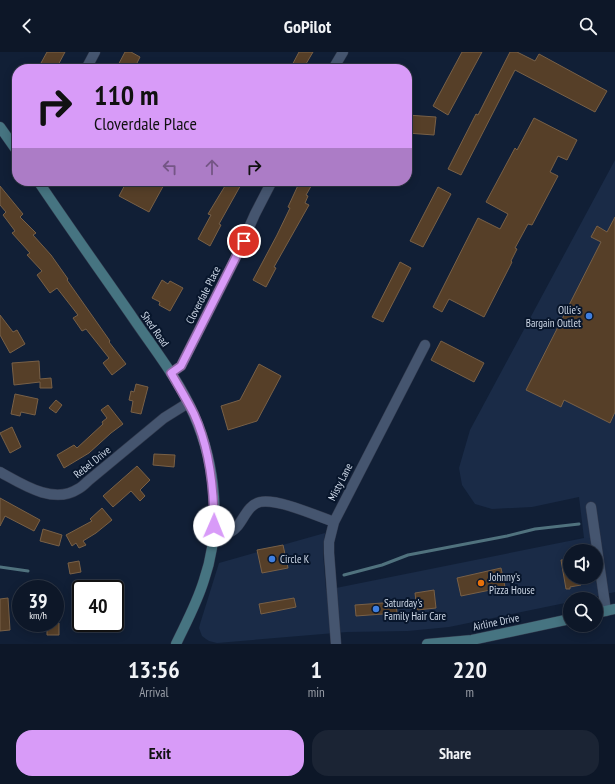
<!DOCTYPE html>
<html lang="en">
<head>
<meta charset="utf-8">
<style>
  body { margin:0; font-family:"PT Sans Narrow",sans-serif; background:#1b2434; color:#f1f3f6; height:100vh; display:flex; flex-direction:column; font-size:15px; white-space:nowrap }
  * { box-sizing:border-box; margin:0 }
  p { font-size:13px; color:#9a9fa8 }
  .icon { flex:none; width:22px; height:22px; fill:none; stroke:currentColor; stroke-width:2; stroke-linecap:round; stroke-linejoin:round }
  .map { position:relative; height:592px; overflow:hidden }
  .details { display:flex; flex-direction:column; background:#0d1728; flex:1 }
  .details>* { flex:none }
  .hud { position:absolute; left:12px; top:12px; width:400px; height:122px; border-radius:16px; box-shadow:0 2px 10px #0003,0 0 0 1px #2d3645; background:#d89bf8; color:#111; overflow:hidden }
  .buttons { position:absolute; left:563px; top:492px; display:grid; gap:8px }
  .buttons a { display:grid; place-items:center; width:40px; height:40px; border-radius:50%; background:#0d1728; box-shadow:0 2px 10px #0003,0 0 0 1px #2d3645; font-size:20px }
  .speed { position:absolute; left:12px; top:528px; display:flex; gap:8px; font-size:20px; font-weight:700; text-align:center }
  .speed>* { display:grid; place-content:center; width:52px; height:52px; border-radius:50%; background:#0d1728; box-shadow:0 2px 10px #0003,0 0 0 1px #2d3645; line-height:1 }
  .speed small { font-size:10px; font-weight:400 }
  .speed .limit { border:2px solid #111; border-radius:6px; background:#fff; color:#111 }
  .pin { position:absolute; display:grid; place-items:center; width:34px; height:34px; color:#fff; margin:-17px; border:2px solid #fff; border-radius:50%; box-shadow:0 1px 4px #0007 }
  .me { position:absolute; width:44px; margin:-22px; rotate:1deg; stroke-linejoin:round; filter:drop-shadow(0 0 3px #0008) }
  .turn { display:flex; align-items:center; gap:14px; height:84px; padding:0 16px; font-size:18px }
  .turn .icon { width:52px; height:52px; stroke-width:2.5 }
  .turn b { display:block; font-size:28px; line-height:34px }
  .lanes { display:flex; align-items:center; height:38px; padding:0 16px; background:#0003; justify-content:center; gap:20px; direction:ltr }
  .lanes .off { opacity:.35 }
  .eta { display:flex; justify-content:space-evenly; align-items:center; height:68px; text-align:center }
  .eta b { font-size:24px; font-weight:800; line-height:28px }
  .action { display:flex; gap:8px; margin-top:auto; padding:8px 16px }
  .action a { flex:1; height:46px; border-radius:16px; background:#d89bf8; color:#111; font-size:16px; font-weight:800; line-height:46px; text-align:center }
  .action a+a { background:#1b2434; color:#f1f3f6 }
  header { display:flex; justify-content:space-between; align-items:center; height:52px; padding:0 16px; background:#0d1728; font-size:18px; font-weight:800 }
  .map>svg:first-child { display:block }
  .built { fill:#1a2b47; fill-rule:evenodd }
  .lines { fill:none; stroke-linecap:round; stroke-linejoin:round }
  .stream { stroke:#50727e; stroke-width:3 }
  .building { fill:#563f28; stroke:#786047 }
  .street-casing { stroke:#323a4d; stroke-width:11 }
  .secondary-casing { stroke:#323a4d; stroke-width:11 }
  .street { stroke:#45556f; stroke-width:10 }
  .secondary { stroke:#467481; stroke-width:10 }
  .route-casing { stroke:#8c65a1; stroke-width:10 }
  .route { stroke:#d89bf8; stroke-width:7 }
  .shop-dot { fill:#3f7fe0; stroke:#08162c; stroke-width:1.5 }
  .food-dot { fill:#e8710a; stroke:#08162c; stroke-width:1.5 }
  .labels { text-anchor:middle; stroke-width:4; stroke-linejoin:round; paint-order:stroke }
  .street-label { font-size:11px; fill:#cdd7e6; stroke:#08162c }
  .poi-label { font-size:11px; fill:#cdd7e6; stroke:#08162c; text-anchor:start }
</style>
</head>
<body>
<header><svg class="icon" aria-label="back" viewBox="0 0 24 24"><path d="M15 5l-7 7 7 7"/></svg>GoPilot<svg class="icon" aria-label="search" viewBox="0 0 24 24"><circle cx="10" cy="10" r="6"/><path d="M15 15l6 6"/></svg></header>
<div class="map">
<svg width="615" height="592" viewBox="0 0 615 592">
  <rect width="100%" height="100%" fill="#111f36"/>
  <path class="built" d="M615 108V540L584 547H570V550L449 575 408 579 347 580 217 591 209 589 206 587 202 584 199 576 200 572 219 511 325 481 323 501 326 538 584 486 579 445 532 455 492 457 475 452 462 433 459 416 470 378ZM570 499H596V525H570Z"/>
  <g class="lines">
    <path class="stream" d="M0 515 28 519
      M344 523 382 513 408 503 507 484 535 477 579 472"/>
  </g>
  <path class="building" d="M47 0H65L56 17H52L41 11Z
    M125 0H131L140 5 134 17H116Z
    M299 0H313L303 17H290Z
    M462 0H482L448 63 433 54Z
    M510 0H517L535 9 539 2 607 39 595 60 515 18 461 123 448 117 476 62 478 63Z
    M407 63 436 65 434 83 407 81Z
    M534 66 577 88 567 108 558 104 550 120 558 124 532 173 528 172 515 196 517 197 511 209 512 210 484 265 449 247 442 260 433 255 478 166 500 177 508 162 486 150 515 96 517 98Z
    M127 129H166L149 160 119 144Z
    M228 129H243L219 172 221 173 210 194 198 187 211 163 208 162Z
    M300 129H314L306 143 308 144 305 151 309 153 274 215 276 216 266 235 253 228 277 183 290 156 288 155Z
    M0 134 23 162 20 165 36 181 33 183 51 203 68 227 67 228 110 289 109 290 126 312 112 323 103 311 109 306 86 277 82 279 73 266 78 263 57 236 50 241 37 223 42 219 27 203 30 201 12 181 15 179 3 163 6 160 0 153Z
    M438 135 451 142 423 195 410 189Z
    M615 165V360L610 371 564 348 561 355 526 338 601 190 591 185 597 174 607 180Z
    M400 210 411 216 383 270 372 265Z
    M162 228 168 232 170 229 183 236 170 259 159 253 160 250 152 246Z
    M0 263 13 280 17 278 25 292 10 301 0 283Z
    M441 289 484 311 474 330 431 308Z
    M39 309 40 327 51 326 52 336H40V330L14 333 12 311Z
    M259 312 281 324 257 369 228 378 221 354 240 348Z
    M136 332 148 335 141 362 131 360 133 349 129 348 131 339 134 340Z
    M15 342 38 347 35 363 21 360 20 364 11 362Z
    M56 348 62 353 56 361 49 356Z
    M108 353 123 372 111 381 89 401 64 416 57 403 74 393 77 396 103 372 102 370 107 366 101 358Z
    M12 375 21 395 10 401 0 381Z
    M154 402 175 403 174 415 153 413Z
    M137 414 150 428 140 438 145 444 140 449 131 439 113 455 103 444Z
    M0 446 40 468 34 479 5 464 0 474Z
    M102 456 112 468 96 481 83 489 86 493 79 496 76 491 72 494 66 483 92 469 90 467Z
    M43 477 62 483 59 494 40 489Z
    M283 493 288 516 262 521 257 498Z
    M570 507V525H580L581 533 570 535V537H566L561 508Z
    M79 509 81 520 70 522 68 511Z
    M501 516 505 535 461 544 457 526Z
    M434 538 436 556 417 558 415 541Z
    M8 546 10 578 0 579V547Z
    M294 546 296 555 261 562 259 552Z
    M396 550 397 561 356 564 355 553Z
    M47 571H59V583H47Z"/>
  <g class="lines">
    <defs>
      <path id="street" d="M86 17 95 0
        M333 17 343 0
        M171 321 181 314 184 308 235 207 255 162 272 129
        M0 420C22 432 53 453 78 437 82 435 85 432 88 429L164 366 188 351
        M591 455 606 559
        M213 482C218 482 223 483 228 481 243 476 244 454 260 450 277 446 317 464 334 470
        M336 592 329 501V490L334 470 425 293"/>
      <path id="secondary" d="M0 75 17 99
        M38 129C69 175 101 220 133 266 154 297 179 328 194 363 216 413 222 476 204 528 197 551 186 571 176 592
        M596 561 615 557
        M427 592 472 588 570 567"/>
    </defs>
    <use href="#street" class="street-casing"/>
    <use href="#secondary" class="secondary-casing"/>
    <use href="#street" class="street"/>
    <use href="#secondary" class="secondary"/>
  </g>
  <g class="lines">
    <defs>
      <path id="route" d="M214 474C214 436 210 397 194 362 187 348 179 335 171 321L181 314 184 308 244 189"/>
    </defs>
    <use href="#route" class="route-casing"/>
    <use href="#route" class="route"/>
  </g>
  <g class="shop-dot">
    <circle cx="589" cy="264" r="4"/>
    <circle cx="272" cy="507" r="4"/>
    <circle cx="376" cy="557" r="4"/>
  </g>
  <circle class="food-dot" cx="481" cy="531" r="4"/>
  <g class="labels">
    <g class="street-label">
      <text transform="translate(203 243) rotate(-63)" y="4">Cloverdale Place</text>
      <text transform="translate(155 277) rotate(55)" y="4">Shed Road</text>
      <text transform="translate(92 410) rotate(-39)" y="4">Rebel Drive</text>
      <text transform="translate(340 430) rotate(-63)" y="4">Misty Lane</text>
      <text transform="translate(496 570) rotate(-12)" y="4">Airline Drive</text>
    </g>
    <g class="poi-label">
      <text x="581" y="262" text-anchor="end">Ollie's<tspan x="581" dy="13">Bargain Outlet</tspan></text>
      <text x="280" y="511">Circle K</text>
      <text x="489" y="529">Johnny's<tspan x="489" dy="13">Pizza House</tspan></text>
      <text x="384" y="555">Saturday's<tspan x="384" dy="13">Family Hair Care</tspan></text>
    </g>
  </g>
</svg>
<div class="buttons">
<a><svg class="icon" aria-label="sound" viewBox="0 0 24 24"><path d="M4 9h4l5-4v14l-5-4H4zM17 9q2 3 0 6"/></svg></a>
<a><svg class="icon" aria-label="search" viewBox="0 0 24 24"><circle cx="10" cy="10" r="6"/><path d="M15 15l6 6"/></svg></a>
</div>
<div class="speed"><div>39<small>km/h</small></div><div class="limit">40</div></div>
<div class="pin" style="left:244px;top:189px;background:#d93025"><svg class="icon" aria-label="arrive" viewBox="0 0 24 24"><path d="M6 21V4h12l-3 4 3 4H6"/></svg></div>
<svg class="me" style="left:214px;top:474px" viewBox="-20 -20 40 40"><circle r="19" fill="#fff"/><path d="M0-13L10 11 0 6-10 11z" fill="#d89bf8"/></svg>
<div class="hud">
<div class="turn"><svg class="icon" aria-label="right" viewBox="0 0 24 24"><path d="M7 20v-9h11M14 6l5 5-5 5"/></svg><div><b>110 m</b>Cloverdale Place</div></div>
<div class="lanes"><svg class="icon off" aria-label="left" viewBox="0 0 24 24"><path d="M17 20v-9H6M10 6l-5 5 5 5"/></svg><svg class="icon off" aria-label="ahead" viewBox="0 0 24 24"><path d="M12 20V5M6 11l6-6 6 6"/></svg><svg class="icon" aria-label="right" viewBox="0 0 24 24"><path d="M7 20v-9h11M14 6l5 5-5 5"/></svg></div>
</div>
</div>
<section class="details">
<div class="eta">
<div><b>13:56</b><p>Arrival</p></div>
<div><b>1</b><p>min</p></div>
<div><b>220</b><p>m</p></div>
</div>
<div class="action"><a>Exit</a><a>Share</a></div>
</section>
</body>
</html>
